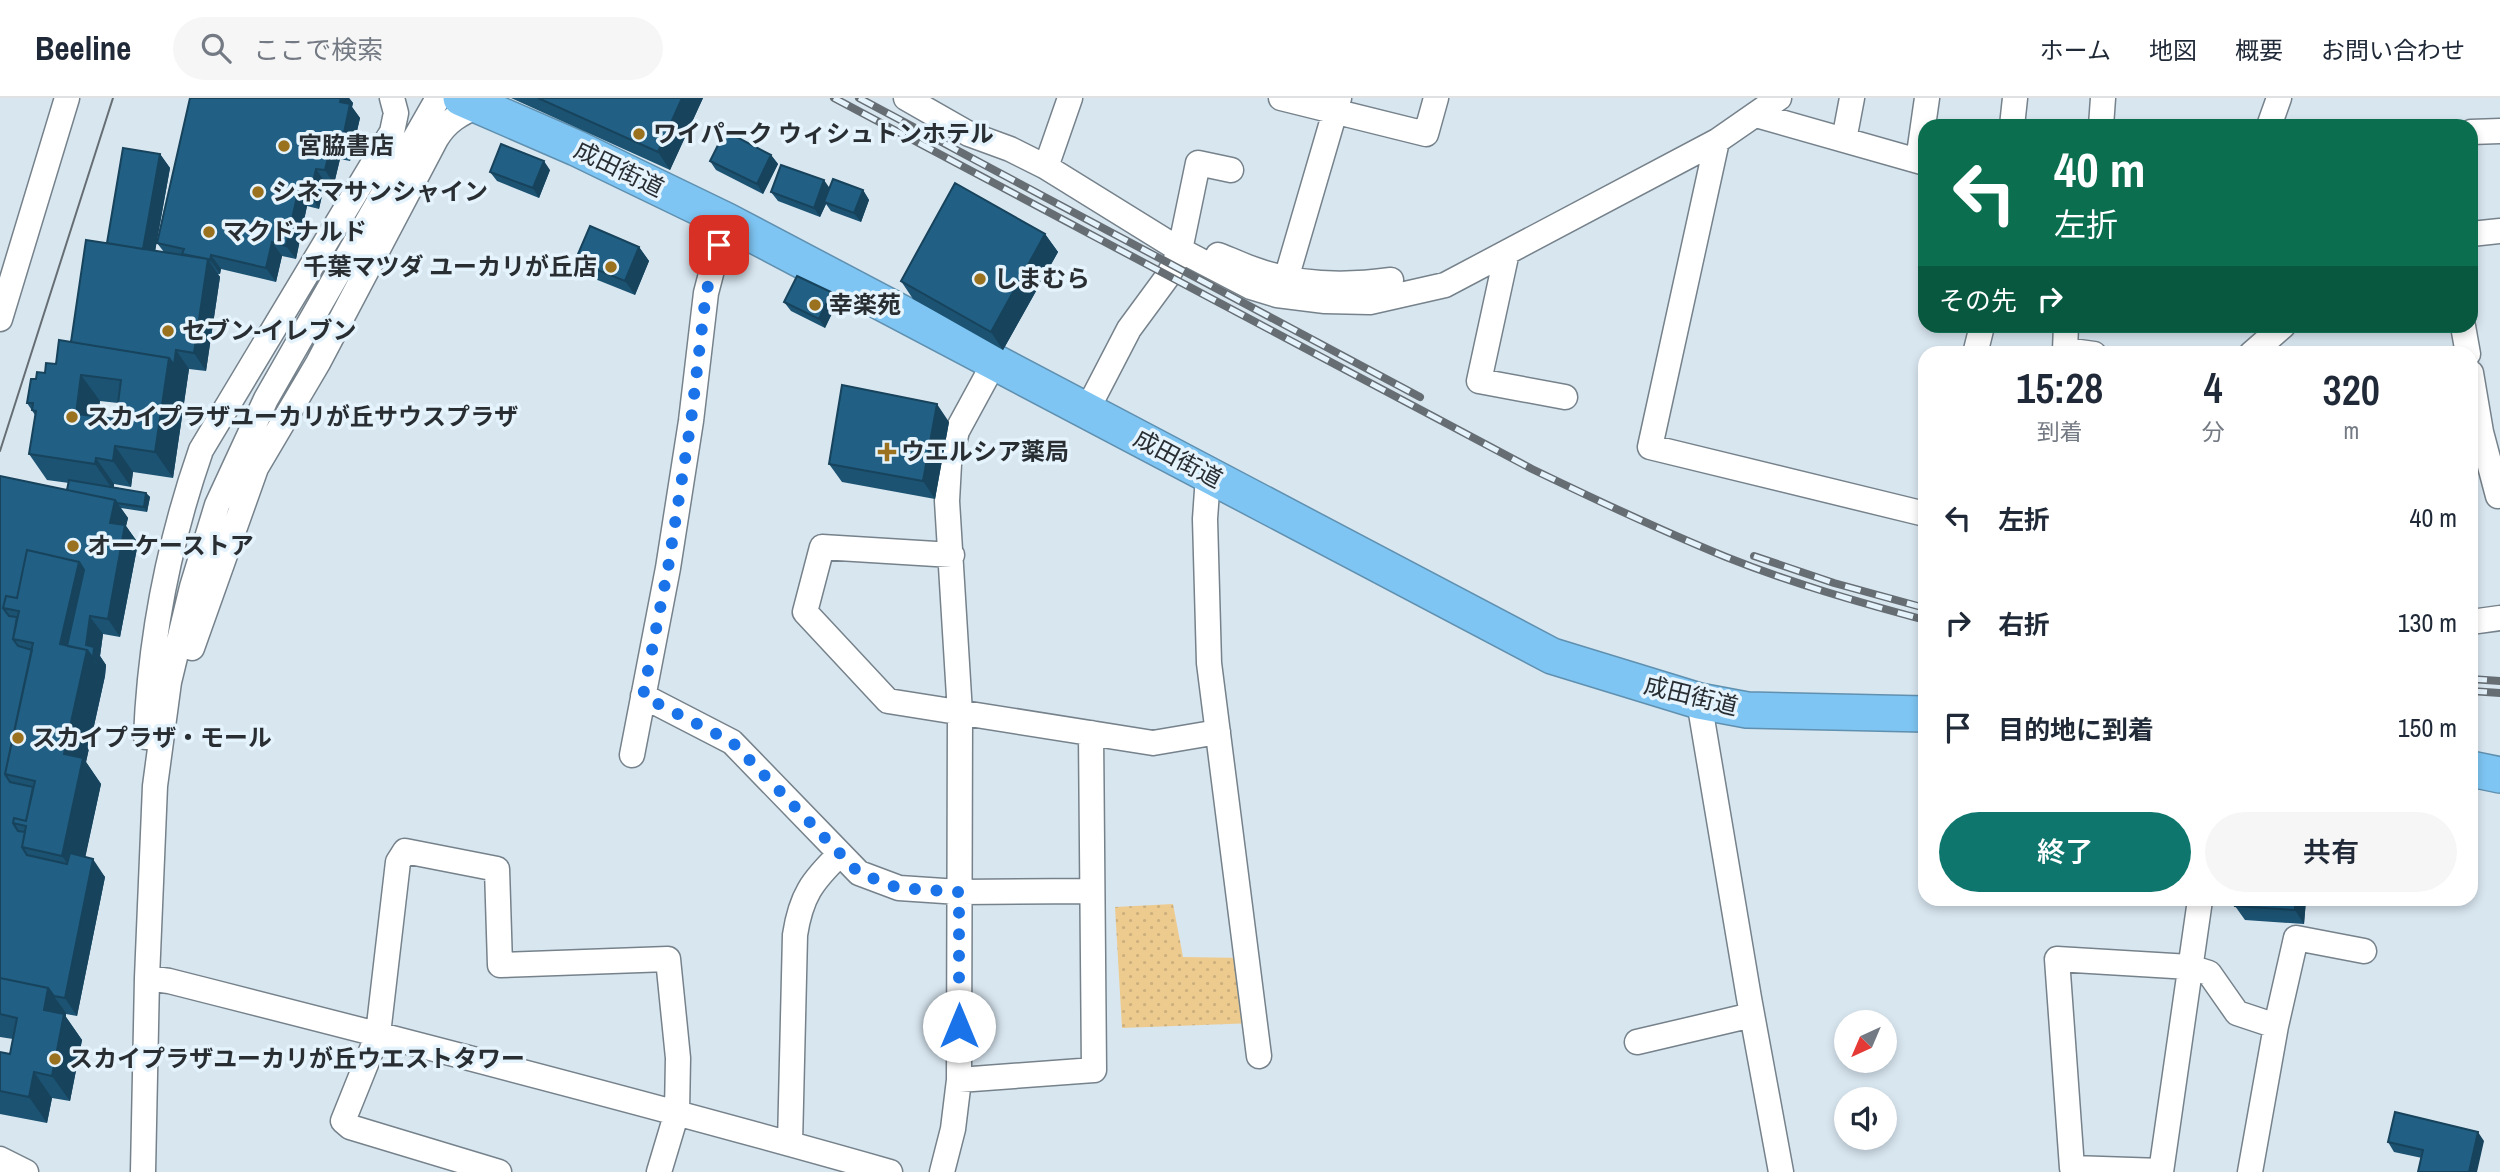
<!DOCTYPE html>
<html lang="ja">
<head>
<meta charset="utf-8">
<style>
  body { margin:0; font-family:"Archivo Narrow","Noto Sans JP",sans-serif; background:#f6f6f7; color:#1f2937; height:100vh; display:flex; flex-direction:column; font-size:26px; white-space:nowrap }
  * { box-sizing:border-box; margin:0 }
  p { font-size:23px; color:#747a83 }
  .icon { flex:none; width:38px; height:38px; fill:none; stroke:currentColor; stroke-width:2; stroke-linecap:round; stroke-linejoin:round }
  .map { position:relative; flex:1; overflow:hidden }
  .drawer { position:absolute; left:1918px; top:248px; width:560px; height:560px; display:flex; flex-direction:column; background:#fff; border-radius:21px; box-shadow:0 4px 10px #0003 }
  .drawer>* { flex:none }
  .top-card { position:absolute; left:1918px; top:21px; width:560px; height:214px; border-radius:21px; box-shadow:0 4px 10px #0003; background:#0b6e4f; color:#fff; overflow:hidden }
  .needle { width:46px; rotate:224deg }
  .buttons { position:absolute; left:1834px; top:912px; display:grid; gap:14px }
  .buttons a { display:grid; place-items:center; width:63px; height:63px; border-radius:50%; background:#fff; box-shadow:0 4px 10px #0003; font-size:35px }
  .pin { position:absolute; display:grid; place-items:center; width:60px; height:60px; color:#fff; margin:-30px; border-radius:14px; box-shadow:0 4px 10px #0006 }
  .me { position:absolute; width:77px; margin:-38px; rotate:0deg; stroke-linejoin:round; filter:drop-shadow(0 0 5px #0008) }
  .turn { display:flex; align-items:center; gap:24px; height:147px; padding:0 21px; font-size:32px }
  .turn .icon { width:91px; height:91px; stroke-width:2.5 }
  .turn b { display:block; font-size:49px; line-height:60px }
  .then { display:flex; align-items:center; height:66px; padding:0 21px; background:#0003; gap:14px; font-size:26px }
  .eta { display:flex; justify-content:space-evenly; align-items:center; height:119px; text-align:center }
  .eta b { font-size:42px; font-weight:600; line-height:49px }
  .action { display:flex; gap:14px; margin-top:auto; padding:14px 21px }
  .action a { flex:1; height:80px; border-radius:42px; background:#0f766e; color:#fff; font-size:28px; font-weight:600; line-height:80px; text-align:center }
  .action a+a { background:#f6f6f7; color:#1f2937 }
  ul { padding:0; list-style:none }
  li { display:flex; align-items:center; gap:21px; height:105px; padding:0 21px }
  li div { flex:1 }
  li b { display:block; font-size:26px }
  li em { font-style:normal }
  header { display:flex; align-items:center; gap:42px; box-sizing:border-box; height:98px; padding:0 35px; background:#fff; border-bottom:2px solid #e0e1e3 }
  header strong { font-size:33px }
  nav { display:flex; gap:38px; margin-inline-start:auto; font-size:24px }
  .search { width:490px; height:63px; background:#f6f6f7; display:flex; align-items:center; gap:18px; box-sizing:border-box; padding:0 24px; border-radius:38px; color:#747a83; font-size:26px }
  .map>svg:first-child { display:block }
  .park { fill:url(#park-dots) }
  .lines { fill:none; stroke-linecap:round; stroke-linejoin:round }
  .minor-casing { stroke:#76828b; stroke-width:27 }
  .highway-casing { stroke:#6090af; stroke-width:38 }
  .minor { stroke:#fff; stroke-width:24 }
  .highway { stroke:#7ec5f3; stroke-width:35 }
  .tram { stroke:#666e74; stroke-width:2 }
  .rail-casing { stroke:#666e74; stroke-width:8 }
  .rail { stroke:#e5f3fd; stroke-width:5; stroke-dasharray:16; stroke-linecap:butt }
  .wall { fill:#1c5372; fill-rule:evenodd }
  .shaded-wall { fill:#17435c }
  .building { fill:#216084; stroke:#17435c; stroke-width:2; fill-rule:evenodd }
  .route { stroke:#1a73e8; stroke-width:12; stroke-dasharray:0 21.6 }
  .poi-dot { fill:#9a711e; stroke:#e5f3fd; stroke-width:2.5 }
  .labels { text-anchor:middle; stroke-width:7; stroke-linejoin:round; paint-order:stroke }
  .poi-label { font-size:24px; font-weight:bold; fill:#292e32; stroke:#e5f3fd; text-anchor:start }
  .street-label { font-size:24px; fill:#292e32; stroke:#e5f3fd }
</style>
</head>
<body>
<header>
<strong>Beeline</strong>
<div class="search"><svg class="icon" aria-label="search" viewBox="0 0 24 24"><circle cx="10" cy="10" r="6"/><path d="M15 15l6 6"/></svg>ここで検索</div>
<nav><a>ホーム</a><a>地図</a><a>概要</a><a>お問い合わせ</a></nav>
</header>
<div class="map">
<svg width="2500" height="1074" viewBox="0 0 2500 1074">
  <defs>
    <pattern id="park-dots" width="8" height="8" patternUnits="userSpaceOnUse" patternTransform="scale(1.75)"><rect width="8" height="8" fill="#edcb8f"/><path d="M2 2h.1M6 6h.1" fill="none" stroke="#cbaf7c" stroke-width="1.8" stroke-linecap="round"/></pattern>
  </defs>
  <rect width="100%" height="100%" fill="#d8e6f0"/>
  <path class="park" d="M1173 806 1183 859 1247 860 1255 925 1122 930 1115 809Z"/>
  <g class="lines">
    <defs>
      <path id="minor" d="M906 0 969 36 1010 51 1046 69 1180 152 1251 189 1277 197 1325 203 1370 204 1445 187 1717 43 1779 0
        M1281 0 1426 36 1436 0
        M1756 17 1925 65
        M2012 28 2015 0
        M2101 28 2103 0
        M2269 28 2279 0
        M2471 34 2500 33
        M1844 42 1852 0
        M1717 43 1650 349 1925 416
        M1918 63 1927 0
        M1046 69 1070 0
        M2471 136 2500 133
        M1507 154 1479 283 1565 299
        M1218 157C1232 162 1245 169 1259 173 1302 188 1347 188 1391 182
        M1286 181 1339 0
        M0 221 67 0
        M2066 228 2065 252 2094 256
        M2463 228 2468 256
        M1975 256 1982 228
        M2251 256 2283 228
        M2471 275 2481 334 2498 398
        M1087 312 1129 231 1168 178 1173 168 1180 152 1198 65 1231 72
        M1208 378 1205 421 1209 565 1259 958
        M952 457 822 449 805 514 888 603 1153 645 1218 634
        M2471 524 2500 520
        M192 550 256 370 318 265 436 41C446 24 460 15 479 8
        M643 598 732 644 859 775 899 790 959 794 1092 793
        M1699 603 1749 900 1781 1074
        M146 639C150 541 169 444 201 352L392 34 396 15 392 0
        M632 657 668 470 691 323 706 195 725 122
        M147 880 169 883C410 944 651 1006 890 1074
        M1637 944 1752 917
        M959 982 1094 972 1091 635
        M790 1046 795 837C801 798 812 783 840 756
        M0 1061 26 1074
        M2161 1073 2072 1070 2057 861 2190 869 2209 875 2237 915 2276 928
        M143 1074 147 880 155 688 169 584 192 489 217 407 266 301 438 0
        M499 1074 350 1029 343 1023 378 936 398 764 405 753 497 771 500 867 668 861 678 960 677 1014 659 1074
        M942 1074 953 1031 959 982 960 615 947 403 949 366 957 333 994 265
        M2161 1074 2200 802
        M2250 1074 2276 928 2296 840 2364 853"/>
      <path id="highway" d="M461 0 576 50 725 122 1552 558 1699 603 1747 612 1925 616
        M2471 671 2500 677"/>
    </defs>
    <use href="#minor" class="minor-casing"/>
    <use href="#highway" class="highway-casing"/>
    <use href="#minor" class="minor"/>
    <use href="#highway" class="highway"/>
    <path class="tram" d="M0 353 113 0"/>
    <defs>
      <path id="rail" d="M834 0 1532 371C1596 402 1660 432 1726 459 1791 485 1858 504 1925 522
        M859 0 1420 299
        M1754 458 1834 485 1925 510
        M2471 581 2500 583
        M2471 593 2500 595"/>
    </defs>
    <use href="#rail" class="rail-casing"/>
    <use href="#rail" class="rail"/>
  </g>
  <path class="wall" d="M341 0H349L353 5 352 9 360 20 350 63 340 61 334 86 325 84 319 111 307 108 296 161 282 158 276 184 221 171 220 176H218L220 179 206 273 189 271 173 380 133 374 131 389 114 386V389L146 395 150 399 147 414 121 410 128 420 126 428 138 445 120 539 103 536 100 558 106 567 105 578 86 664 101 686 85 759 105 779 77 918 66 916V919L82 942 70 1003 52 1000 47 1025 0 1016V954L10 956 13 941 0 939V378L67 392 69 385 47 382 29 356 35 317 27 305 36 281 56 266 71 244 107 145 160 56 170 70 155 153 164 154 157 145ZM100 303 118 305 116 321 97 318Z
    M511 0H703L670 72Z
    M771 57 778 66 763 96 716 72 710 63Z
    M550 72 539 100 497 83 490 74Z
    M829 90 863 92 869 102 861 124 831 113 826 106 820 119 778 103 771 94Z
    M1045 136 1058 154 1003 252 913 201 901 183Z
    M639 149 649 163 635 197 585 177 575 163Z
    M831 194 838 203 825 230 791 213 784 204Z
    M949 324 935 401 842 384 829 366Z
    M2236 802H2306L2304 826 2245 822 2235 808Z
    M2484 1043 2422 1060 2394 1054 2388 1044Z"/>
  <path class="shaded-wall" d="M341 0H349L353 5 352 9 360 20 350 63 341 49Z
    M682 0H703L670 72 658 54Z
    M331 47 340 61 334 86 325 72Z
    M160 56 170 70 153 165 143 151Z
    M771 57 778 66 763 96 757 86Z
    M544 63 550 72 539 100 533 90Z
    M316 71 325 84 319 111 310 97Z
    M824 82 831 92 824 104 826 106 820 119 814 110Z
    M863 92 869 102 861 124 854 115Z
    M298 94 307 108 296 161 286 148Z
    M1045 136 1058 154 1003 252 991 234Z
    M272 144 282 158 276 184 266 170Z
    M639 149 649 163 635 197 625 183Z
    M211 157 221 171 220 176 210 162Z
    M208 161 220 179 206 273 194 255Z
    M831 194 838 203 825 230 819 221Z
    M176 252 189 271 173 380 155 354 169 260Z
    M81 277 100 303 94 341 76 316Z
    M937 306 949 324 935 401 923 383Z
    M115 348 133 374 131 389 113 363Z
    M96 360 114 386 113 392 95 366Z
    M146 395 150 399 147 414 144 409Z
    M115 402 128 420 126 428 138 445 120 539 108 521 110 425Z
    M79 464 97 490 90 519 103 536 100 558 106 567 105 578 93 560 86 547 82 558 60 546Z
    M87 552 105 578 86 664 101 686 80 784 62 758 64 656Z
    M93 761 105 779 77 918 65 900Z
    M2295 802H2306L2304 826 2295 812Z
    M48 890 66 915V919L82 942 70 1003 52 978 44 912Z
    M34 974 52 1000 47 1025 29 999Z
    M2478 1034 2484 1043 2477 1074H2469Z"/>
  <path class="building" d="M190 0H341L340 4 350 6 341 49 331 47 325 72 316 71 310 97 298 94 286 148 272 144 266 170 211 157 210 162 208 161 182 156 184 151 157 145Z
    M538 0H682L658 54Z
    M725 33 771 57 757 86 710 63Z
    M501 46 544 63 533 90 490 74Z
    M123 50 160 56 143 151 107 145Z
    M781 67 824 82 814 110 771 94Z
    M833 81 863 92 854 115 824 104Z
    M955 85 1045 136 991 234 901 183Z
    M590 128 639 149 625 183 575 163Z
    M86 142 208 161 194 255 176 252 174 267 169 260 71 244Z
    M797 178 831 194 819 221 784 204Z
    M59 242 169 260 155 354 115 348 113 363 96 360 95 366 29 356 36 313 32 312 33 305H27L31 281H36L37 274 45 275 46 265 56 266ZM81 277 121 282 116 321 76 316Z
    M842 287 937 306 923 383 829 366Z
    M0 378 115 402 110 425 125 427 108 521 90 518 86 547 94 549 93 560 87 552 67 548 84 472 79 464 27 452 17 500 6 498 3 510 9 518 17 519 13 541 18 548 32 552 5 676 10 684 33 689 26 723 14 720 13 725 18 733 25 734 22 749 27 757 67 766 70 755 93 761 65 900 54 898 48 890 0 880Z
    M69 382 146 395 144 409 117 405 115 402 67 392Z
    M27 452 79 464 60 546 87 552 64 656 83 660 62 758 22 749 26 728 13 725 14 720 26 723 35 683 5 676 33 545 13 541 19 513 3 510 6 498 17 500Z
    M2236 802H2295V812L2235 808Z
    M0 880 48 890 44 912 64 916 52 978 34 974 29 999 0 993V954L10 956 17 920 0 916Z
    M2395 1014 2478 1034 2469 1074H2418L2423 1052 2388 1044Z"/>
  <g class="lines">
    <path class="route" d="M719 147 706 195 691 323 668 470 643 598 732 644 859 775 898 790 959 794V928"/>
  </g>
  <g class="poi-dot">
    <circle cx="639" cy="36" r="7"/>
    <circle cx="284" cy="48" r="7"/>
    <circle cx="258" cy="94" r="7"/>
    <circle cx="209" cy="134" r="7"/>
    <circle cx="611" cy="169" r="7"/>
    <circle cx="980" cy="181" r="7"/>
    <circle cx="815" cy="207" r="7"/>
    <circle cx="168" cy="233" r="7"/>
    <circle cx="72" cy="319" r="7"/>
    <path d="M883.5 343.5h7v7h7v7h-7v7h-7v-7h-7v-7h7z"/>
    <circle cx="73" cy="448" r="7"/>
    <circle cx="18" cy="640" r="7"/>
    <circle cx="55" cy="961" r="7"/>
  </g>
  <g class="labels">
    <g class="poi-label">
      <text x="653" y="44">ワイパーク ウィシュトンホテル</text>
      <text x="298" y="56">宮脇書店</text>
      <text x="272" y="102">シネマサンシャイン</text>
      <text x="223" y="142">マクドナルド</text>
      <text x="597" y="177" text-anchor="end">千葉マツダ ユーカリが丘店</text>
      <text x="994" y="189">しまむら</text>
      <text x="829" y="215">幸楽苑</text>
      <text x="182" y="241">セブン-イレブン</text>
      <text x="86" y="327">スカイプラザユーカリが丘サウスプラザ</text>
      <text x="901" y="362">ウエルシア薬局</text>
      <text x="87" y="456">オーケーストア</text>
      <text x="32" y="648">スカイプラザ・モール</text>
      <text x="69" y="969">スカイプラザユーカリが丘ウエストタワー</text>
    </g>
    <g class="street-label">
      <text transform="translate(619 71) rotate(26)" y="8">成田街道</text>
      <text transform="translate(1178 361) rotate(28)" y="8">成田街道</text>
      <text transform="translate(1691 598) rotate(14)" y="8">成田街道</text>
    </g>
  </g>
</svg>
<div class="buttons">
<a><svg class="needle" viewBox="-14 -14 28 28"><path d="M0-13l5 13h-10z" fill="#e53935"/><path d="M0 13l5-13h-10z" fill="#747a83"/></svg></a>
<a><svg class="icon" aria-label="sound" viewBox="0 0 24 24"><path d="M4 9h4l5-4v14l-5-4H4zM17 9q2 3 0 6"/></svg></a>
</div>
<div class="pin" style="left:719px;top:147px;background:#d93025"><svg class="icon" aria-label="arrive" viewBox="0 0 24 24"><path d="M6 21V4h12l-3 4 3 4H6"/></svg></div>
<svg class="me" style="left:959px;top:928px" viewBox="-20 -20 40 40"><circle r="19" fill="#fff"/><path d="M0-13L10 11 0 6-10 11z" fill="#1a73e8"/></svg>
<div class="top-card">
<div class="turn"><svg class="icon" aria-label="left" viewBox="0 0 24 24"><path d="M17 20v-9H6M10 6l-5 5 5 5"/></svg><div><b>40 m</b>左折</div></div>
<div class="then">その先<svg class="icon" aria-label="right" viewBox="0 0 24 24"><path d="M7 20v-9h11M14 6l5 5-5 5"/></svg></div>
</div>
<section class="drawer">
<div class="eta">
<div><b>15:28</b><p>到着</p></div>
<div><b>4</b><p>分</p></div>
<div><b>320</b><p>m</p></div>
</div>
<ul>
<li><svg class="icon" aria-label="left" viewBox="0 0 24 24"><path d="M17 20v-9H6M10 6l-5 5 5 5"/></svg><div><b>左折</b></div><em>40 m</em></li>
<li><svg class="icon" aria-label="right" viewBox="0 0 24 24"><path d="M7 20v-9h11M14 6l5 5-5 5"/></svg><div><b>右折</b></div><em>130 m</em></li>
<li><svg class="icon" aria-label="arrive" viewBox="0 0 24 24"><path d="M6 21V4h12l-3 4 3 4H6"/></svg><div><b>目的地に到着</b></div><em>150 m</em></li>
</ul>
<div class="action"><a>終了</a><a>共有</a></div>
</section>
</div>
</body>
</html>
